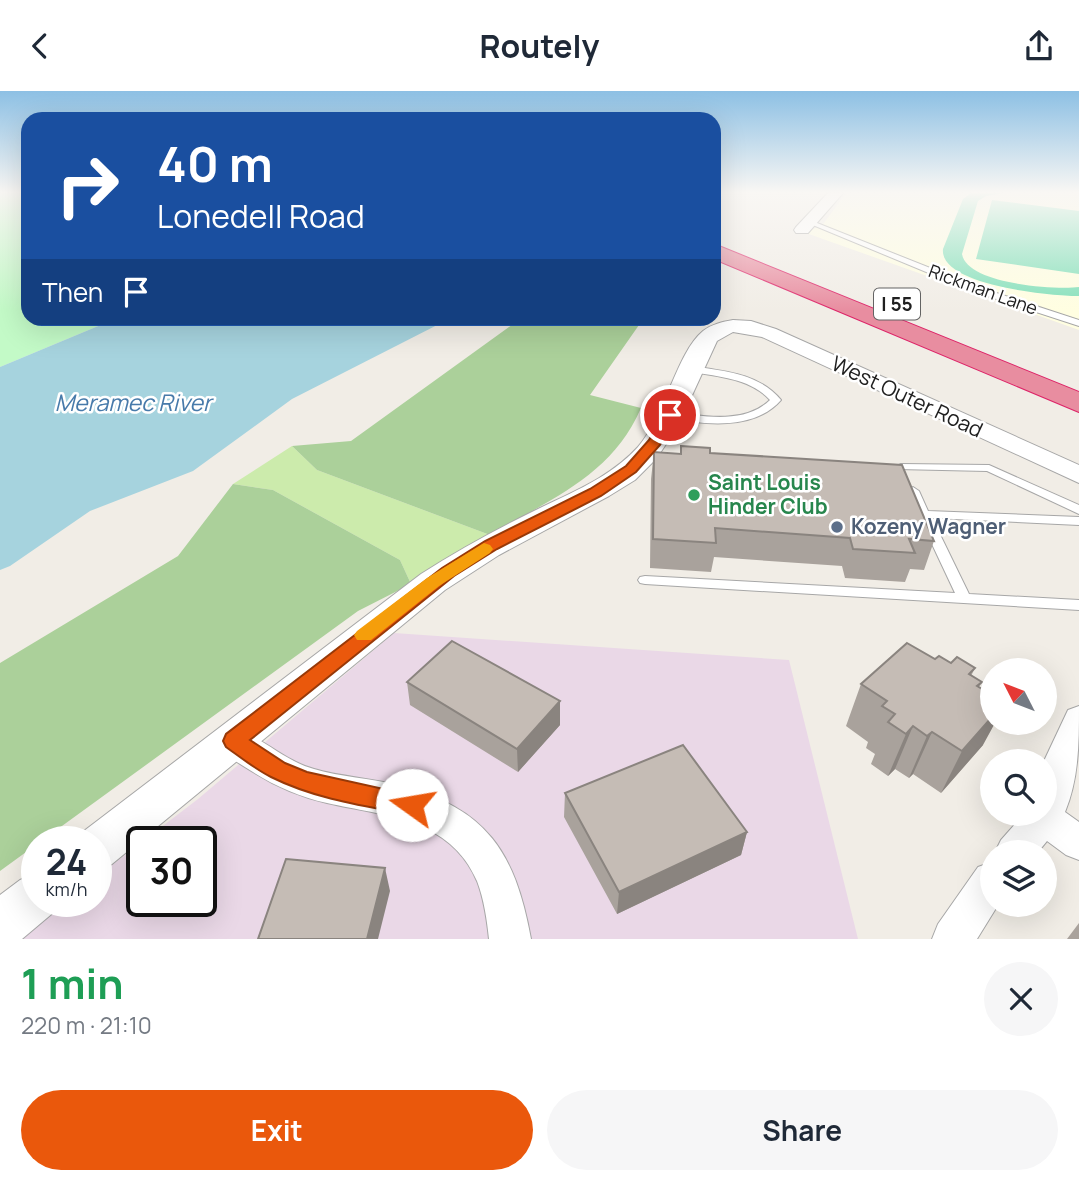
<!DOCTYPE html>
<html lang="en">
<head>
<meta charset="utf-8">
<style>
  body { margin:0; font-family:Manrope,sans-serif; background:#f6f6f7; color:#1f2937; height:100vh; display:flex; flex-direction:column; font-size:26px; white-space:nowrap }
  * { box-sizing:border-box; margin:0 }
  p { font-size:23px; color:#747a83 }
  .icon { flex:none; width:38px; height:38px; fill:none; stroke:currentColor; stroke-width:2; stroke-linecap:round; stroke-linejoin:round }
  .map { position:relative; height:848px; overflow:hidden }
  .panel { display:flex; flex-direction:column; background:#fff; flex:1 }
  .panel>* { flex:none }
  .hud { position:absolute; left:21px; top:21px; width:700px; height:214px; border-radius:21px; box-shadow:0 7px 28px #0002; background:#1a4fa0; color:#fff; overflow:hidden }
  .needle { width:46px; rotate:312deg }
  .fabs { position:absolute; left:980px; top:567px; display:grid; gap:14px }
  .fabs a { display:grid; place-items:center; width:77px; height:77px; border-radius:50%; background:#fff; box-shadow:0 7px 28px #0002; font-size:35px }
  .speed { position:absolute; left:21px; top:735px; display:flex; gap:14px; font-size:35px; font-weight:700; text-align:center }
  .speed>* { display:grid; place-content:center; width:91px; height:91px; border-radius:50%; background:#fff; box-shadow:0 7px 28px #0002; line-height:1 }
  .speed small { font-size:18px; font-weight:400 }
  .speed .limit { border:4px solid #111; border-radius:10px; background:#fff; color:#111 }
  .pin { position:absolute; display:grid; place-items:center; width:60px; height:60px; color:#fff; margin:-30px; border:4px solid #fff; border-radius:50%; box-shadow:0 2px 7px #0007 }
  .me { position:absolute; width:77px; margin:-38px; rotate:283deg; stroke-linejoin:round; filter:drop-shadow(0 0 5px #0008) }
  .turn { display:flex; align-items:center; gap:24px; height:147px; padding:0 21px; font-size:32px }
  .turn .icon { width:91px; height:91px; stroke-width:2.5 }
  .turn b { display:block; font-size:49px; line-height:60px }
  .then { display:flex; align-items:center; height:66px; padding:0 21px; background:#0003; gap:14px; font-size:26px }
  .round { display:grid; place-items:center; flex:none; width:74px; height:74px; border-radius:37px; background:#f6f6f7 }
  .overview { display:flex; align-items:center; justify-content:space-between; height:119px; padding:0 21px }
  h1 { font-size:42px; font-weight:700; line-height:52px; color:#1e9e55 }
  .action { display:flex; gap:14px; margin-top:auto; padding:14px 21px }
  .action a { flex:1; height:80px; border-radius:42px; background:#ea580c; color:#fff; font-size:28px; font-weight:700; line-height:80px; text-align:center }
  .action a+a { background:#f6f6f7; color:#1f2937 }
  header { display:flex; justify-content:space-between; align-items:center; height:91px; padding:0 21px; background:#fff; font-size:32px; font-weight:700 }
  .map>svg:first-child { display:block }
  .industrial { fill:#ead8e7 }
  .education { fill:#fffee1 }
  .grass { fill:#ccebac }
  .forest { fill:#abd09a }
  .park { fill:#c3fac7 }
  .pitch { fill:#84e0ba }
  .water { fill:#a6d3de }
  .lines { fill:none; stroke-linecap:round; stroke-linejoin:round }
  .service-casing { stroke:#a7a7a7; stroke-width:2 }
  .minor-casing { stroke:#a7a7a7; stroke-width:2 }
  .tertiary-casing { stroke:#a7a7a7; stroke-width:2 }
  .motorway-casing { stroke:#dd2468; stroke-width:2 }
  .service { fill:#fff; fill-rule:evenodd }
  .minor { fill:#fff; fill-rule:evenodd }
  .tertiary { fill:#fff; fill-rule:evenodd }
  .motorway { fill:#e88da0; fill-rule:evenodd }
  .wall { fill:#a9a29c }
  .shaded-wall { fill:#8a847f }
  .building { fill:#c5bcb5; stroke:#8a847f; stroke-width:2 }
  .route { fill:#ea580c; stroke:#983908; stroke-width:2 }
  .slow { fill:#f59e0b }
  .leisure-dot { fill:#2e9e5b; stroke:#fff; stroke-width:2.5 }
  .service-dot { fill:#5c6f8a; stroke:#fff; stroke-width:2.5 }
  .labels { text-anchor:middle; stroke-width:5; stroke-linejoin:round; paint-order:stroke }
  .far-street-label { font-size:18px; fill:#202020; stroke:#fff }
  .shield { fill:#fff; stroke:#636363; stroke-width:2 }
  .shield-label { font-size:19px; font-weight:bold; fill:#202020 }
  .street-label { font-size:21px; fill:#202020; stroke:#fff }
  .leisure-label { font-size:21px; font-weight:bold; fill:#27864d; stroke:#fff; text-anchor:start }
  .service-label { font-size:21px; font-weight:bold; fill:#4e5e75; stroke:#fff; text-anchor:start }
  .water-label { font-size:23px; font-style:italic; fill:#477aaa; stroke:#fff }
</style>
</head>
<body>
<header><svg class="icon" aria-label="back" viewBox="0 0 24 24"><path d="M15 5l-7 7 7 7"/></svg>Routely<svg class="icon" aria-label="share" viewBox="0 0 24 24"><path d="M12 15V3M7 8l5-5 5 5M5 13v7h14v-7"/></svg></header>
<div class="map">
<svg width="1079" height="848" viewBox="0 0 1079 848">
  <rect width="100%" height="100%" fill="#f1ede6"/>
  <path class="industrial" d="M394 542 789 569 858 848H17L65 810H96V786L142 751V810H201V751H142L198 708Z"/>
  <path class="education" d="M846 102H1079V239L806 142 824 132Z"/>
  <path class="grass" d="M292 355 317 379 490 444 411 493 400 469 273 399 233 393Z"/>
  <path class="forest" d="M520 228H613L639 234 590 304 641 317C612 385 550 408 490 444L317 379 292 355 351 350Z
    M233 393 273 399 400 469 411 493 358 520 0 780V572L178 465Z"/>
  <path class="park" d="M0 102H28V228H115L0 276Z"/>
  <path class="pitch" d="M971 102H1004L986 105 978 110 962 163C967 193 1054 199 1079 196V205C1053 205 939 195 943 158L963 108Z
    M992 109 1079 120V183L976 168Z"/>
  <path class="water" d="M115 228H449L292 308 193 380 90 420 10 475 0 479V276Z"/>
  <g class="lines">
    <defs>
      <path id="service" d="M808 130H812L978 196 1079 229V235L972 200 808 132Z
        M691 275C723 280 759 282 781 309 754 340 703 334 666 326L665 324 670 321C703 325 744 334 770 309 749 286 716 286 688 280L686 278Z
        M901 373 989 374 1079 414V423L987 380 897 378 895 376Z
        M913 396 919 400 928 420 1079 426V434L932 427 969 503 1079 509V519L645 493 640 492 638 489 640 486 645 485 955 502 907 400Z"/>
      <path id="minor" d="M1079 615C1079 652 1079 687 1065 721L1079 731V769L1066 764 1047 750 1038 761H995L1001 749 1024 723H1045L1044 670 1068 619Z
        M233 636C262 646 284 670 314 678 341 686 370 687 398 694 487 717 515 761 531 848H489C487 829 484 808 477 790 450 727 384 725 327 712 300 706 275 695 253 681 239 672 224 665 216 650L221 640Z
        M992 771V814H998L977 848H932L938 833 978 776Z"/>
      <path id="tertiary" d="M828 102H843L808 142H796L794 139 796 136Z
        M733 229 751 230 776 238 1079 374V392L762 246 733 241 717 250 677 337 656 368 635 389 609 405 499 464 445 499 112 773 96 779V751H76L80 743 421 483C457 460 495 439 534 420 570 402 610 387 638 356 665 325 677 261 703 240 712 233 722 231 733 229Z
        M37 782V810H59L54 821 22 848H0V804L20 789Z"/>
      <path id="motorway" d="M714 153 1079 301V321L714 168Z"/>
    </defs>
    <use href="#service" class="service-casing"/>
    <use href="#minor" class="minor-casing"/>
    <use href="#tertiary" class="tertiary-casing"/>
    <use href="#motorway" class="motorway-casing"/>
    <use href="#service" class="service"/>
    <use href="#minor" class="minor"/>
    <use href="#tertiary" class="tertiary"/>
    <use href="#motorway" class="motorway"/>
  </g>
  <path class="wall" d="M681 355 710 362 934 450 924 479 910 478 905 491 845 487 842 475 714 466 711 481 650 477 651 388 654 361 680 363Z
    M935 568 975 577 971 585 982 591 979 596 983 654 941 702 913 683 909 687 895 678 888 685 871 673 875 663 866 657 868 651 846 635 861 593Z
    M407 591 560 610V634L518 681 410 614Z
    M565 702 747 741 741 764 617 823 564 726Z
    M1079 832V848H1067Z"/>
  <path class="shaded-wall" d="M560 610V634L518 681 517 658Z
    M992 626V632H995L983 654 941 702 962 660Z
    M913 635 895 678 888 685 906 643Z
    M932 641 913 683 909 687 927 645Z
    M747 741 741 764 617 823 619 801Z
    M385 777 390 800 378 848H367Z"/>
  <path class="building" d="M681 355 710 357V362L902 374 934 450 909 448 915 462 853 458 850 447 715 437 716 452 653 448 654 361 681 363Z
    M452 550 560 610 517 658 407 591Z
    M907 552 935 568 939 565 951 572 957 566 975 577 969 583 982 591 977 595 992 604V626L962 660 932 641 927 645 913 635 906 643 888 631 895 623 882 615 887 610 861 593Z
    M683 654 747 741 619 801 565 702Z
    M286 768 385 777 367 848H258Z"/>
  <linearGradient id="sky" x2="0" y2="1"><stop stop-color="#8dc0e4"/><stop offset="0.46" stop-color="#f9f7f4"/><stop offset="1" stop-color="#f9f7f4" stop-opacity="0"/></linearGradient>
  <rect width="1079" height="220" fill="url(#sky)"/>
  <path class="route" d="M670 320 676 324 660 354 636 381 601 405 497 458 454 485 250 649 285 672 307 681 420 706 424 714 420 721 412 724C364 715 315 708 271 686 255 678 240 666 226 656L223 650 226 643 442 477 485 450 590 398 626 375 649 349 665 321Z"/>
  <path class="slow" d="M484 452 490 454 493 458 490 462 439 495 371 549H357L354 544 357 540 427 487Z"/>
  <circle class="leisure-dot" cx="694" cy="404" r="7"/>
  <circle class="service-dot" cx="837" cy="436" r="7"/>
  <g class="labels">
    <g class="far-street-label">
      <text transform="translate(983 199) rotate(20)" y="6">Rickman Lane</text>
    </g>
    <rect class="shield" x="874" y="197.5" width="46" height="31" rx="5"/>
    <g class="shield-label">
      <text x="897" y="220">I 55</text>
    </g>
    <g class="street-label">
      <text transform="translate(907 306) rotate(25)" y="7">West Outer Road</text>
    </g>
    <g class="leisure-label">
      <text x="708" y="399">Saint Louis<tspan x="708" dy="24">Hinder Club</tspan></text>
    </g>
    <g class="service-label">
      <text x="851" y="443">Kozeny Wagner</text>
    </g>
    <g class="water-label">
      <text x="133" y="320">Meramec River</text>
    </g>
  </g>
</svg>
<div class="fabs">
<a><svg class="needle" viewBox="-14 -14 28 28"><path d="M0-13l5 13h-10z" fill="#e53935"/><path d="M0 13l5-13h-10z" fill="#747a83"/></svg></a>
<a><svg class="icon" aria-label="search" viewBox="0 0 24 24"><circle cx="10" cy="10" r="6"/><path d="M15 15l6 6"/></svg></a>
<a><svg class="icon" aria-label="layers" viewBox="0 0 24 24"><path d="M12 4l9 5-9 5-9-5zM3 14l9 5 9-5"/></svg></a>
</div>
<div class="speed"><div>24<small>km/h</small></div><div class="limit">30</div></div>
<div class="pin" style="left:670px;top:324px;background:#d93025"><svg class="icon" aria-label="arrive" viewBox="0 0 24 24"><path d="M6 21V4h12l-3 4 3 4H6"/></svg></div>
<svg class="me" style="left:412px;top:714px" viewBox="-20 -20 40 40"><circle r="19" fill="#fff"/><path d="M0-13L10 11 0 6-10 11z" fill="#ea580c"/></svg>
<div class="hud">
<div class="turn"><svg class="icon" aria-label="right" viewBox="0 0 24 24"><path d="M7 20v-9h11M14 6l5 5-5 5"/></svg><div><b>40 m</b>Lonedell Road</div></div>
<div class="then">Then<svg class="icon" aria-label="arrive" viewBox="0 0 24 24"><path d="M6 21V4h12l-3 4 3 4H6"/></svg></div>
</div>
</div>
<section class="panel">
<div class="overview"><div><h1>1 min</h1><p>220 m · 21:10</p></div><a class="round"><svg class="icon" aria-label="close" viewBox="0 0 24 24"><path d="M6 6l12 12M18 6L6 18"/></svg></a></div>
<div class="action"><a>Exit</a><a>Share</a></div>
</section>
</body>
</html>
